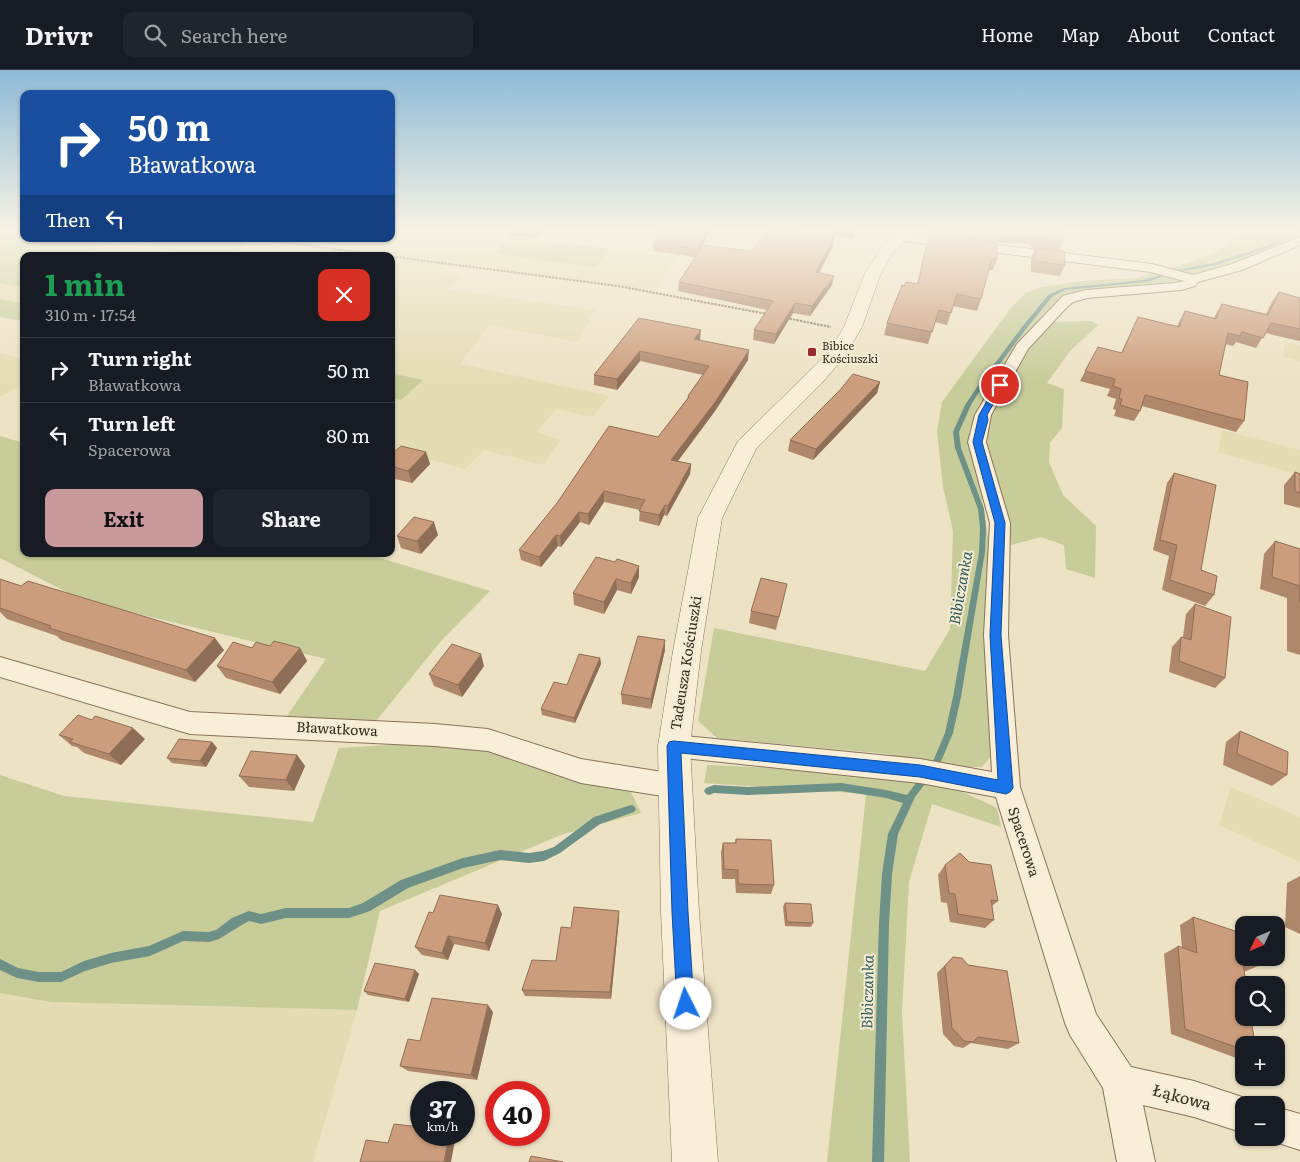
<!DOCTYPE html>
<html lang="en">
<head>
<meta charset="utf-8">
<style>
  body { margin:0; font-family:Literata,serif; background:#20242c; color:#f1f3f6; height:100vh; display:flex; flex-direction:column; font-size:19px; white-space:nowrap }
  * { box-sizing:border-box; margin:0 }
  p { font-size:16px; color:#9ea1a6 }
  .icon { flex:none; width:28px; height:28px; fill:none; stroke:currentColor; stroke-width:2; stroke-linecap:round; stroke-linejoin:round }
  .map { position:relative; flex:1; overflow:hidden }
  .panel { position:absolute; left:20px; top:182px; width:375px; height:305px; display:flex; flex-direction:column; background:#171b24; border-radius:10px; box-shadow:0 1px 4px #0004 }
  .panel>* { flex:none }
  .top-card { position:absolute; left:20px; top:20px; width:375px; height:152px; border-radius:10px; box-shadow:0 1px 4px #0004; background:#1a4fa0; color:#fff; overflow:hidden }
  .needle { width:32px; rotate:226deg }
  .controls { position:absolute; left:1235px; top:846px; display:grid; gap:10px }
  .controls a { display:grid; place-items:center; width:50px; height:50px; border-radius:10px; background:#171b24; box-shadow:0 1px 4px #0004; font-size:25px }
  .speed { position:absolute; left:410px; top:1011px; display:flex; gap:10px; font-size:25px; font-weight:700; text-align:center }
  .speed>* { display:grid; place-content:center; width:65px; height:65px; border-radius:50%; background:#171b24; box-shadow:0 1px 4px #0004; line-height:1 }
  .speed small { font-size:12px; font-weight:400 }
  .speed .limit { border:8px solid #d22; background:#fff; color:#111 }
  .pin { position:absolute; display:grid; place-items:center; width:42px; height:42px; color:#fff; margin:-21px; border:2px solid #fff; border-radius:50%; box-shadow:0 1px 5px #0007 }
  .me { position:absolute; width:55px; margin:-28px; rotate:356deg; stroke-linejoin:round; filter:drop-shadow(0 0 4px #0008) }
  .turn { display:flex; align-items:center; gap:18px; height:105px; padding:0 25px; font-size:22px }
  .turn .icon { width:65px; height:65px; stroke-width:2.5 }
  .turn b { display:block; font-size:35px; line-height:42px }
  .then { display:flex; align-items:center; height:48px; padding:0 25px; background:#0003; gap:10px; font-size:19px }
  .round { display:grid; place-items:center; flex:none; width:52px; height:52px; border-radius:10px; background:#20242c }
  .summary { display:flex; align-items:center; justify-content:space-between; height:85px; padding:0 25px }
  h1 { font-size:30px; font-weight:700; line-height:38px; color:#1e9e55 }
  .button { display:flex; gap:10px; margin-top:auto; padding:10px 25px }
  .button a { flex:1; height:58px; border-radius:10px; background:#c9999c; color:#111; font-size:20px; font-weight:700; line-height:58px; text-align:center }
  .button a+a { background:#20242c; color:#f1f3f6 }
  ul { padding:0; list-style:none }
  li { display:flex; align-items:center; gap:15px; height:65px; padding:0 25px; border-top:1px solid #363941 }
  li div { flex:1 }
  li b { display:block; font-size:19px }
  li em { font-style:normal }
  header { display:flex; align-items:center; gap:30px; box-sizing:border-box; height:70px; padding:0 25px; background:#171b24; border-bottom:1px solid #363941 }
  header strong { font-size:24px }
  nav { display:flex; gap:28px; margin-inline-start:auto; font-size:18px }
  .search { width:350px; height:45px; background:#20242c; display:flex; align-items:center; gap:12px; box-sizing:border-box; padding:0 18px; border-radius:10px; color:#9ea1a6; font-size:19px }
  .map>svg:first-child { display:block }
  .farmland { fill:#e4dcb3 }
  .green { fill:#c7cc99 }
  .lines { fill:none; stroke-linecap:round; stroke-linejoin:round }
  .stream { fill:#6d9087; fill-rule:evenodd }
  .minor-casing { stroke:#89735b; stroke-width:2 }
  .tertiary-casing { stroke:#89735b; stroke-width:1 }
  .path { stroke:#89735b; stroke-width:2; stroke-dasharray:2.5 1; stroke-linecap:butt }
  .minor { fill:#f9efd9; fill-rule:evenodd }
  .tertiary { fill:#f9efd9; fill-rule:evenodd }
  .wall { fill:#af876b }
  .shaded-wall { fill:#8f6e57 }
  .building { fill:#cc9d7c; stroke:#8f6e57 }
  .route { fill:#1a73e8; stroke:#114b97 }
  .poi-dot { fill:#982c2d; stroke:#f5ecd5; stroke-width:2 }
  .labels { text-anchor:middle; stroke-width:4; stroke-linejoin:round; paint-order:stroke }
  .far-poi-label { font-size:11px; fill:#392c1f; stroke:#f5ecd5; text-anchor:start }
  .street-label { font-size:14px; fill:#392c1f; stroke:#f5ecd5 }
  .water-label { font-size:15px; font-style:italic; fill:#2e5956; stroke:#f5ecd5 }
  .near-street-label { font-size:16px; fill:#392c1f; stroke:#f5ecd5 }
</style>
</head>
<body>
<header>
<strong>Drivr</strong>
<div class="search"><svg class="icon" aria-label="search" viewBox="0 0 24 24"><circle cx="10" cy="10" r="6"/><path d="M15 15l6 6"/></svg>Search here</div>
<nav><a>Home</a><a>Map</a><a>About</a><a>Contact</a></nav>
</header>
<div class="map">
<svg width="1300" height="1092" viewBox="0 0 1300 1092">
  <rect width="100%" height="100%" fill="#eee2c5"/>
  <path class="farmland" d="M391 161H453L510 167 494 184 596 197 610 179 676 187 655 221 447 193 437 202 462 207 447 219 595 240 578 272 489 255 460 294 609 326 593 347 556 339 537 362 560 370 544 395 484 380 465 399 391 379V328L401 330 422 310 391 303V186H228L257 169 280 172 284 169H391Z
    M112 172 210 186H80Z
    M0 213 24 218V234L0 229Z
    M1285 272 1300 275V291L1283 287Z
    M0 283 24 289V317L20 316 0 327Z
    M1222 360 1300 380V405L1218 382Z
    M1231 717 1300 747V792L1219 755Z
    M0 923 51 932 357 940 313 1092H0Z"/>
  <path class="green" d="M0 161H24V169H257L228 186H210L112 172 80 186H24V218L0 213Z
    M1239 161 1259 164 1267 161H1300V167L1231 195 1189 205 1168 199C1194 190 1223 185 1239 161Z
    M510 167 610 179 596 197 494 184Z
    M1155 202 1177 206 1181 211 1077 221 1062 229 1046 242 1024 268 978 342 969 361 975 382 989 473 986 586 995 681 982 697C952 697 915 700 888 684L717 668 698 651 714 558 925 601 950 559 953 461 943 417 937 361 942 332 1010 239 1026 223 1041 217 1083 211 1136 208Z
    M0 229 24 234V251L0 247Z
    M1091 251 1098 255 1070 281 1047 313 1064 319 1062 358 1050 373 1049 392 1063 425 1096 456 1095 508 1066 499 1064 475 1041 467 1011 475 1005 440 987 374 989 343 1028 281 1051 252Z
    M391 303 423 310 401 330 391 328Z
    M0 366 24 373V484H367L490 521 441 571 376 651 287 646 326 589 84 531 0 488Z
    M440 672 504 684 631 722 641 743 561 765 380 841 357 940 51 932 0 923V705L64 726 313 752 339 678Z
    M707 695 869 702 944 713 997 738 1001 757 932 734 909 812 902 943 910 1092H827L866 724 704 713Z"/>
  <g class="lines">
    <path class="stream" d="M1298 161H1300V163L1268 178 1217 195 1177 202 1146 212 1065 220 1052 227 1026 259 979 322 971 335 959 362 961 378 984 439 986 458 985 482 961 627 953 663 940 694 915 727 898 764 892 804 889 853 884 1092H872L879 853 882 804 888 764 903 733 886 728 841 721 748 725 714 723 709 725 706 724 704 721 706 718 714 715 748 717 841 713 886 720 907 725 934 689 945 663 953 627 979 482 980 458 978 439 955 378 953 362 965 335 975 320 1022 257 1048 225 1064 218 1145 210 1176 200 1214 193 1266 176Z
      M631 735 634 736 636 739 634 742 600 754 560 783 544 791 529 793 500 790 463 798 408 818 370 841 349 848H286L261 854 249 851 240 856 219 869 209 872 183 871 150 886 111 893 85 901 61 912H39L17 908 0 900V889L18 898 39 902H61L84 891 111 883 149 876 183 861 209 862 216 860 232 848 249 841 261 844 286 838H349L363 833 401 810 463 788 500 780 529 783 543 781 554 777 594 747Z"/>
    <defs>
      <path id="minor" d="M901 163 1152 194 1193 205 1232 194 1300 167V175L1242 200 1198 212 1195 216 1181 220 1087 228 1073 232 1067 237 1028 279 991 345 986 372 1010 453 1008 565 1020 717 1096 944 1131 997 1194 1011 1257 1032 1258 1035H1244V1063L1194 1047 1143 1035 1155 1092H1117L1103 1018 1070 965 1065 953 996 727 920 713 674 687 665 684 661 676 665 668 674 665 920 689 992 702 984 565 990 453 968 372 975 345 1017 274 1063 226 1086 220 1175 213 1184 211 1151 202 897 170 895 167Z
        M0 587 190 642 435 654 488 659 581 689 675 704 685 707 689 716 685 725 675 728 581 713 488 681 435 676 190 664 0 607Z
        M1276 1037 1300 1044V1080L1263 1068H1276Z"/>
      <path id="tertiary" d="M899 161H914L892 184 881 203 862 257 845 286 822 313 756 379 722 448 701 581 690 676 699 842 718 1092H672L661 842 658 676 673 581 698 448 738 371 828 283 844 257 865 203 881 179Z"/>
    </defs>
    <use href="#minor" class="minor-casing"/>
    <use href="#tertiary" class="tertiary-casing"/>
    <path class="path" d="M257 169 618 216 767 244
      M786 248 831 257"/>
    <use href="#minor" class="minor"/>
    <use href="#tertiary" class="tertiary"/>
  </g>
  <path class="wall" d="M506 161H544L536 168 507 164Z
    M661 161H709L701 178 752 181 833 176 819 203 832 215 810 246 793 243 774 274 753 270 754 260 767 240 678 221 679 212 695 187 653 181V173Z
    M829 161H855L853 168 828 165Z
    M929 161H1062L1063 172 1059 181 1031 177V174L993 172 935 165 997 189 993 200H989L981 229 977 241 953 236 947 255 935 252 928 274 884 265 887 253 904 216 917 214 929 165 928 164Z
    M1035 178 1065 195 1060 206 1031 202V189Z
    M1279 222 1300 228V271L1265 263 1256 278 1236 272 1233 276 1225 274 1219 305 1244 351 1236 362 1142 336 1140 341 1134 351 1114 346 1116 340 1113 339 1116 329 1107 326 1110 319 1080 311 1098 277 1121 283 1138 247 1177 256 1185 241 1214 248 1216 244 1222 234 1266 244 1272 232Z
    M639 248 700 270 748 290 715 341 678 391 691 394 690 404 667 446 664 445 659 456 639 451 640 440 604 432 589 455 580 452 561 477 558 476 541 497 521 490 519 480 658 367 687 329 688 326 703 305 640 291 617 320 594 315V305Z
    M880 312 877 323 813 390 788 381 790 370Z
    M426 382 430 394 412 413 391 408V385Z
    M1295 402 1300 404V438L1284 434V415Z
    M1174 403 1201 500 1214 525 1205 536 1162 520 1169 486 1153 480 1167 413Z
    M438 465 421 484 401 478 397 466Z
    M1275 471 1300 479V585L1287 581V528L1260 519 1264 484Z
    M615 492 639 507 631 524 617 520 604 544 574 535 573 523Z
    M0 509 224 580 195 612 61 570 57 566 7 549 0 542Z
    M787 514 776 560 749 553 751 541Z
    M1195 534 1225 608 1215 618 1169 602 1172 577 1181 567H1183L1186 544Z
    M270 576 300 578 307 591 280 624 226 608 217 596 252 578Z
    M665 580 651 639 622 634 621 624Z
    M600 588 601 594 575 653 542 645 541 639 567 615Z
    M484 596 462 627 434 616 429 604Z
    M1240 661 1287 705 1272 716 1223 695 1226 672Z
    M59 665 145 669 121 695 84 683 77 677 72 676Z
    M212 672 217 678 206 697 172 693 167 688Z
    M297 685 305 696 294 721 249 717 239 706Z
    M736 769 774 815 771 824 736 823 735 809H722L721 782 723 773H735Z
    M945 795 998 831 992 836 994 850 985 858 950 852 947 833 941 832 938 805Z
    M1300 806V864L1285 857 1287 813Z
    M785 833 813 853 811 857 785 856 783 837Z
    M433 843 502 844 489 881 454 874 448 890 422 885 415 877Z
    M1193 847 1258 896 1244 902V988L1239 989 1171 964 1164 884 1178 876 1182 878 1180 855Z
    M619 848 611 929 525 926 522 920 556 891 571 858Z
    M953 887 1019 973 1008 979 971 973 963 978 954 976 943 964 937 903Z
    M415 900 419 904 409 932 368 925 364 921Z
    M493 942 477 1010 408 1001 400 996Z"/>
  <path class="shaded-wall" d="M535 161H544L536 168Z
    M706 161H709V162L697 187V179Z
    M834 167 833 176 814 212 816 202Z
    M834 206 832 215 810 246 812 236Z
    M795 233 793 243 774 274 776 264Z
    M701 260 700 270 693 279 694 269Z
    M749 280 748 290 715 341 671 400V390Z
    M640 281V291L617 320V309Z
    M880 312 877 323 813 390 816 379Z
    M426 382 430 394 412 413 408 401Z
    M691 394 690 404 667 446 668 436Z
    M604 421V432L589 455 588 444Z
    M665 435 664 445 659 456V445Z
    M579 442 580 452 561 477 560 466Z
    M434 452 438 465 421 484 417 471Z
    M556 465 558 476 541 497 539 487Z
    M639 496V507L631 524V513Z
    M616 509 617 520 604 544V532Z
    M215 568 224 580 195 612 186 600Z
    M665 570V580L651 639V629Z
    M300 578 307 591 280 624 272 612Z
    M481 584 484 596 462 627 458 615Z
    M600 588 601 594 575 653 574 648Z
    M133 658 145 669 121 695 109 684Z
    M212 672 217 678 206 697 200 691Z
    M297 685 305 696 294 721 286 710Z
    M498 835 502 844 489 881 485 873Z
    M619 841V848L611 929 610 922Z
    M448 866 454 874 448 890 442 883Z
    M415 900 419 904 409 932 405 929Z
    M488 935 493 942 477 1010 471 1005Z
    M449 1065H456L451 1092H444Z"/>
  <path class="building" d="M661 161H706L697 179 653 173Z
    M767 161H788L834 167 816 202 834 206 812 236 795 233 776 264 754 260 773 231 679 212 703 175 752 181Z
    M972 161H1062L1063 172 1035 168V165L996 163Z
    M929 164 997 173V189L992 188 981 229 957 224 951 243 939 240 932 262 887 253 902 215 904 216 906 212 918 214Z
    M1035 178 1064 181 1065 195 1035 191Z
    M1279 222 1300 228V259L1271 253 1263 268 1242 262 1240 266 1228 263 1219 305 1248 312 1244 351 1145 325 1140 341 1120 335 1122 329 1119 328 1121 319 1113 316 1115 309 1085 301 1098 277 1122 283 1138 247 1179 257 1185 241 1216 249 1222 234 1268 245Z
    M639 248 701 260 694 269 749 280 716 331 671 390 691 394 668 436 665 435 659 445 639 441 645 430 604 421 588 444 579 442 560 466 556 465 539 487 519 480 557 433 609 356 658 367 689 327 688 326 709 296 640 281 617 309 594 305Z
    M853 304 880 312 816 379 790 370 840 320Z
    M401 376 426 382 408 401 391 396V385Z
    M1295 402 1300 404V423L1295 421Z
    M1174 403 1216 415 1201 500 1217 506 1214 525 1170 510 1177 475 1160 470Z
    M414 447 434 452 417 471 397 466Z
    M1275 471 1300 479V532V516L1272 507Z
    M596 487 615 492 617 489 639 496 631 513 616 509 604 532 573 523Z
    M761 508 787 514 779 547 751 541Z
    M0 509 21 516 28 511 215 568 186 600 49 558 51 556 0 538Z
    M1195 534 1231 547 1225 608 1179 591 1181 567 1191 570Z
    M638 566 665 570 651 629 621 624Z
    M274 571 300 578 272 612 217 596 233 572 252 578 256 572 270 576Z
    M452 574 481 584 458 615 429 604Z
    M579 584 600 588 574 648 541 639 554 612 567 615Z
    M78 645 92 650 95 646 133 658 109 684 70 672 73 669 59 665Z
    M1240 661 1288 682 1287 705 1237 684Z
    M179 669 212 672 200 691 167 688Z
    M251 681 297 685 286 710 239 706Z
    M736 769 771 770 774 815 738 814V800L724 799 723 773H736Z
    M960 783 969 792 991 795 998 831 991 830 994 850 958 844 955 824 949 823 945 795Z
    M440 825 498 835 485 873 448 866 442 883 415 877 429 842 433 843Z
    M785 833 811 834 813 853 787 852Z
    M574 837 619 841 610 922 522 920 532 890 556 891 561 857 571 858Z
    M1193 847 1244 864V888H1256L1258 896 1243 890 1246 915H1244V948H1251L1255 975H1244V980L1185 959 1178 876 1197 883Z
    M953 887 962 888 968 895 1007 901 1019 973 978 967 973 972 964 971 952 958 945 896Z
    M375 893 415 900 405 929 364 921Z
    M432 928 488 935 471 1005 400 996 408 969 420 971Z
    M394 1054 421 1057V1065H449L444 1092H360L366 1070 388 1073Z
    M531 1086 563 1092H529Z"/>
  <linearGradient id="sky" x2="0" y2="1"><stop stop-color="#8ebad6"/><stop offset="0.51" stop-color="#f7f2e5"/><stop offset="1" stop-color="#f7f2e5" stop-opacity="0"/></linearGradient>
  <rect width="1300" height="313" fill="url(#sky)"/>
  <path class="route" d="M997 313 1004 315 987 345 988 350 982 372 1005 453 1001 565 1013 718 1010 722 1006 724 920 707 681 683 688 842 694 934 691 940 686 943 680 940 677 934 672 842 667 676 669 672 674 671 920 695 998 710 990 565 995 453 973 372 979 345Z"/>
  <rect class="poi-dot" x="807" y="277" width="10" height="10" rx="2.5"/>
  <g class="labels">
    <g class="far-poi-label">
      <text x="822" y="280">Bibice<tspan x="822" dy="13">Kościuszki</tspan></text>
    </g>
    <g class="street-label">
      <text transform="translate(686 593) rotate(-81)" y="5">Tadeusza Kościuszki</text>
      <text transform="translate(337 659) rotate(3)" y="5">Bławatkowa</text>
      <text transform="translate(1024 772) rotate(72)" y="5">Spacerowa</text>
    </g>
    <g class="water-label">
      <text transform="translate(961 518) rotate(-80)" y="5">Bibiczanka</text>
      <text transform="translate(868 922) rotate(-89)" y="5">Bibiczanka</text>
    </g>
    <g class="near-street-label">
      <text transform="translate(1182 1027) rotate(15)" y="6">Łąkowa</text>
    </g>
  </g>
</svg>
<div class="controls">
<a><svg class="needle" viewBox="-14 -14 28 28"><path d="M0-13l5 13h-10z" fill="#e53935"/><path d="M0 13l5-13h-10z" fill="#9ea1a6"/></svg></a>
<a><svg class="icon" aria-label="search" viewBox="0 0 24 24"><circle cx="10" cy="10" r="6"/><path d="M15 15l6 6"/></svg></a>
<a>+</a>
<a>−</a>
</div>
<div class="speed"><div>37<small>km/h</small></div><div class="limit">40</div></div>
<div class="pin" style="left:1000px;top:315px;background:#d93025"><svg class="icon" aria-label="arrive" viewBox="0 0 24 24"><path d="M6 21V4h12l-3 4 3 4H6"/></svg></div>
<svg class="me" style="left:686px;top:934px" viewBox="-20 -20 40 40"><circle r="19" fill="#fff"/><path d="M0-13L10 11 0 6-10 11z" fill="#1a73e8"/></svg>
<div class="top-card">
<div class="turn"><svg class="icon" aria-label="right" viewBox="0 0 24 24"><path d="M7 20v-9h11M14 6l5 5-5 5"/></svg><div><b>50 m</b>Bławatkowa</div></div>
<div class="then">Then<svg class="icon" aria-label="left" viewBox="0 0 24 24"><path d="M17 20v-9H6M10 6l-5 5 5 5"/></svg></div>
</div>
<section class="panel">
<div class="summary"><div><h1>1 min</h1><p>310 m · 17:54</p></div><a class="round" style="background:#d93025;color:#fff"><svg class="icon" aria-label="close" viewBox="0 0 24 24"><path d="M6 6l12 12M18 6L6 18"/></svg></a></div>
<ul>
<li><svg class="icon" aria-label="right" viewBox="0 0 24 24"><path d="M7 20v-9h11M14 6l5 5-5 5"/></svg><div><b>Turn right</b><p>Bławatkowa</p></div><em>50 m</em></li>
<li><svg class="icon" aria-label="left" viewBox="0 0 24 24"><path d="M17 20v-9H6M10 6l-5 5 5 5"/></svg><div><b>Turn left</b><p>Spacerowa</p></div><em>80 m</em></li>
</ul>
<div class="button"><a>Exit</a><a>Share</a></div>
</section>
</div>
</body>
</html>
